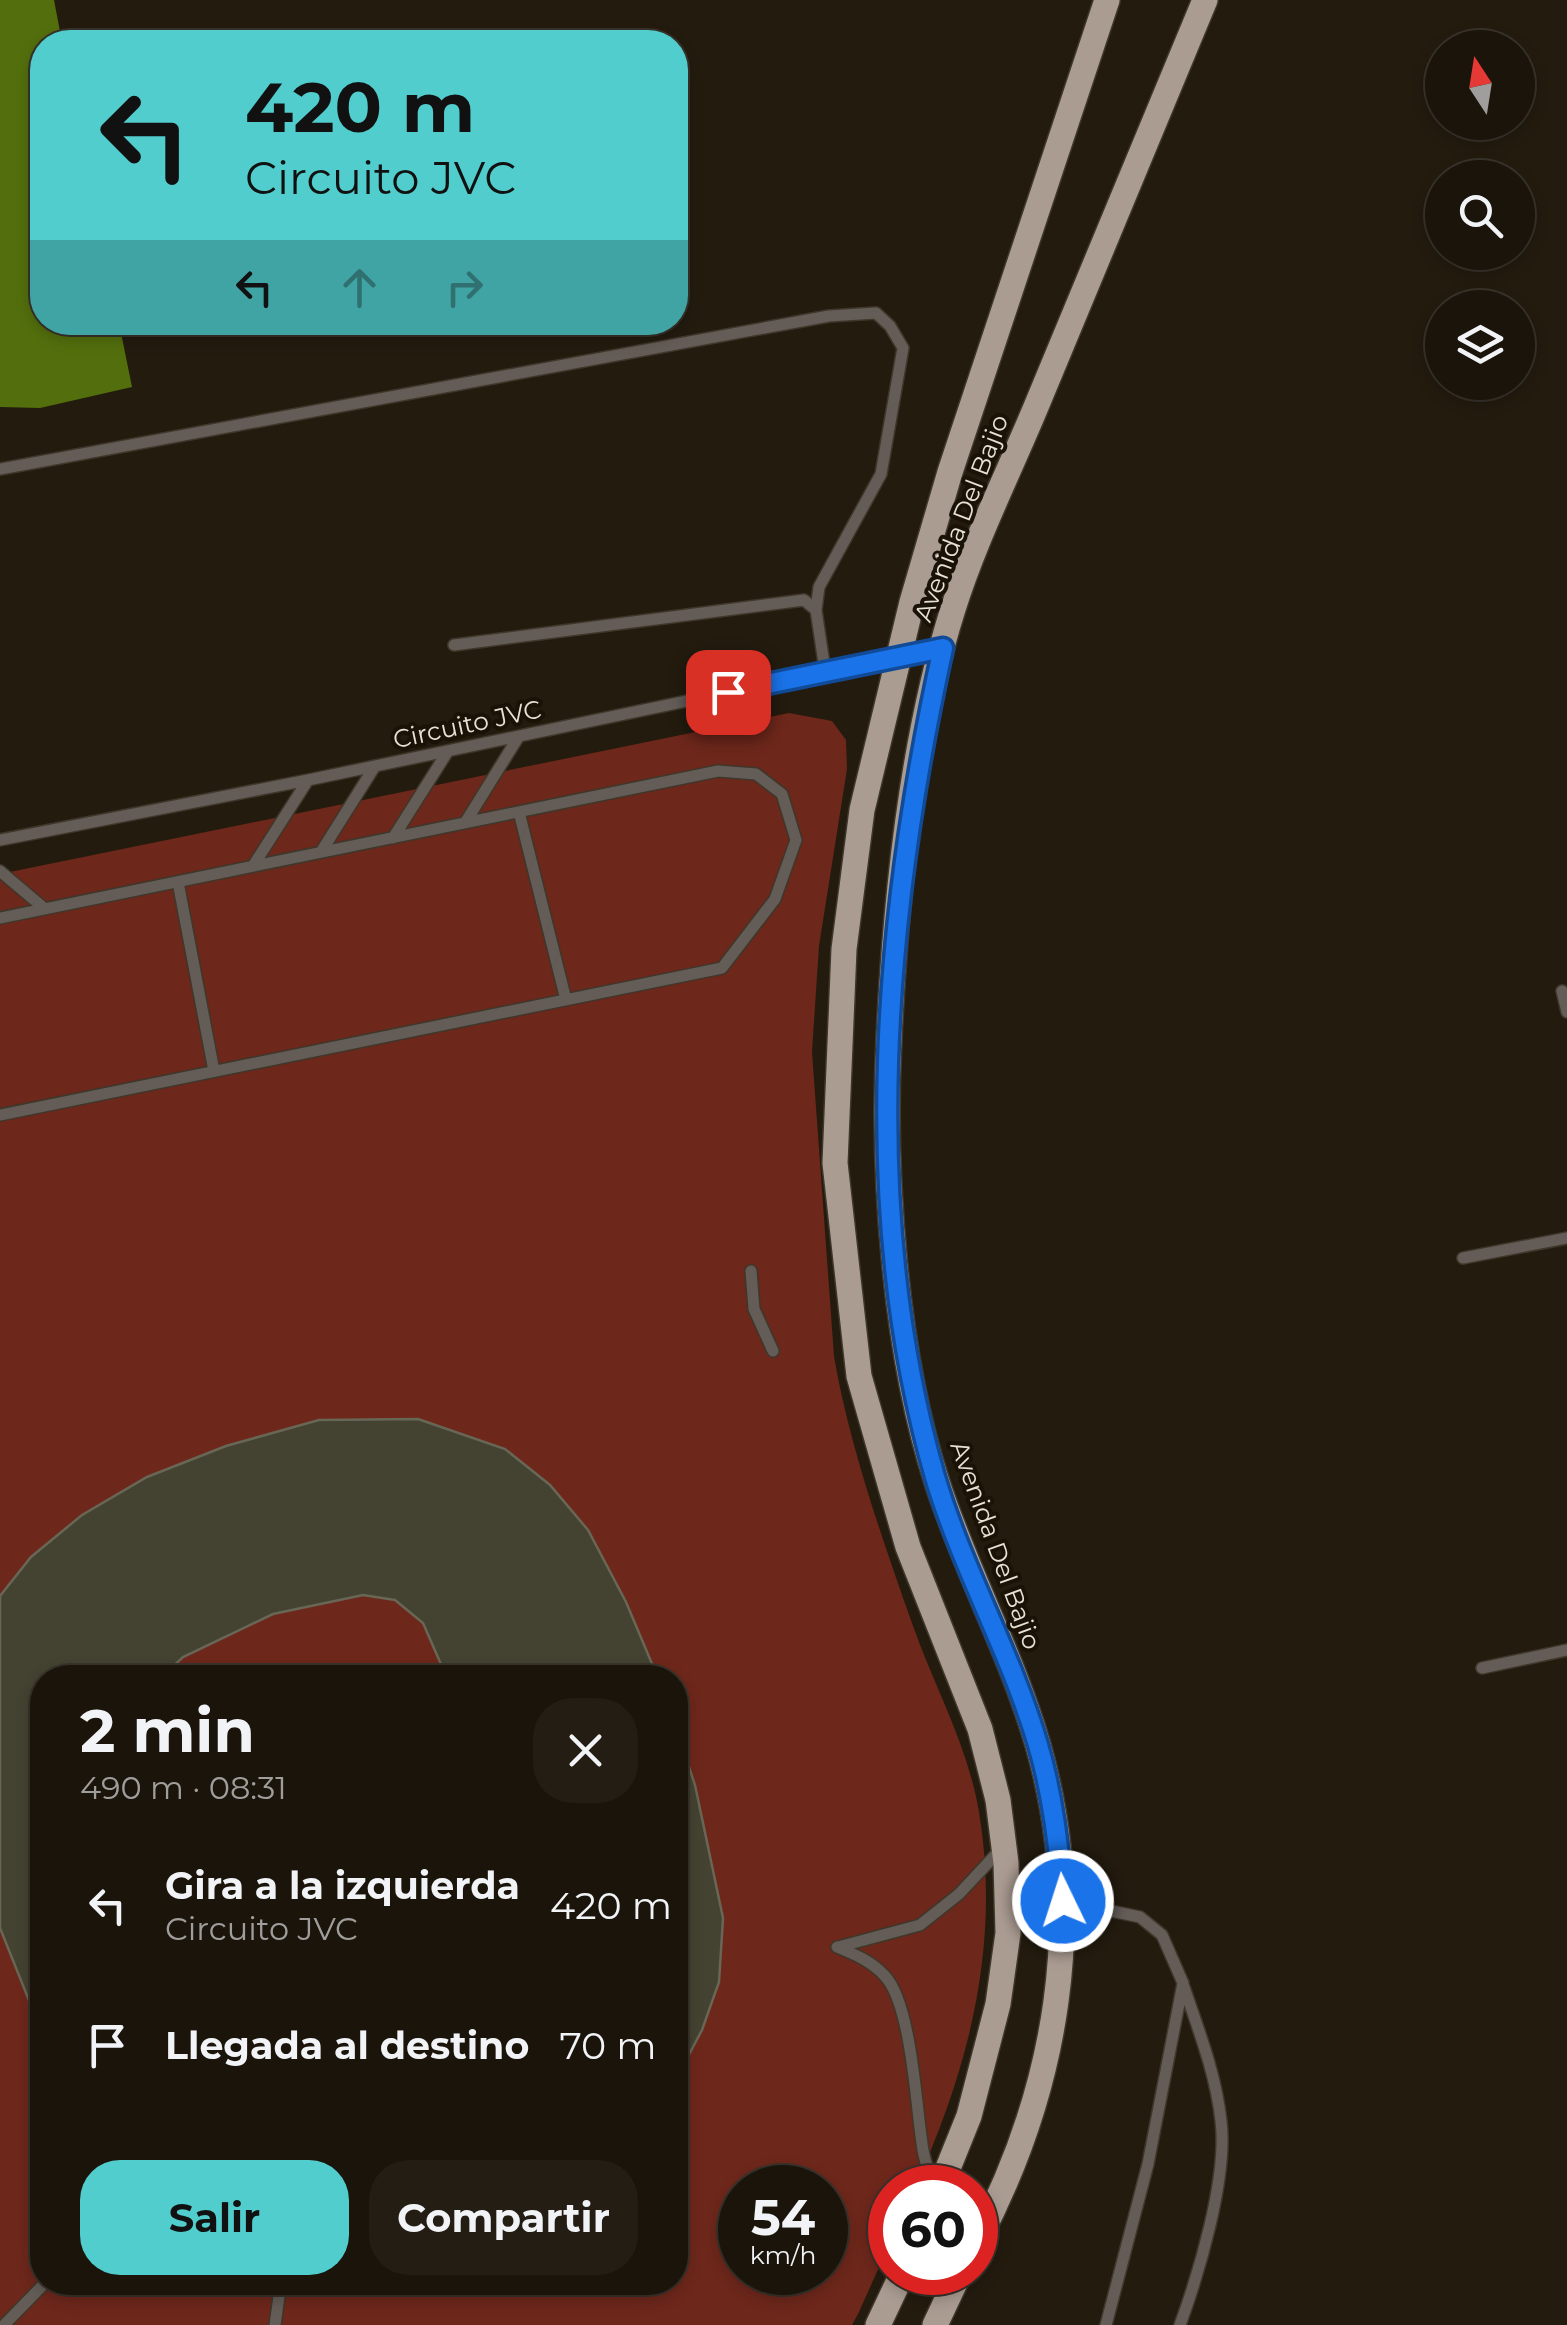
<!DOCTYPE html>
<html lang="es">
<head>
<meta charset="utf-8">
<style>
  body { margin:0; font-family:Montserrat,sans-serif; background:#231d13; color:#f1f3f6; height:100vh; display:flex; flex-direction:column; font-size:38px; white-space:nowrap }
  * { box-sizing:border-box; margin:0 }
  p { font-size:32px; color:#9f9e9c }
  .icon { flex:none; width:55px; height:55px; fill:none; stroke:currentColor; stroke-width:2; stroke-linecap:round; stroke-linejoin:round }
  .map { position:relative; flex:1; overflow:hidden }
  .side { position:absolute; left:30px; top:1665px; width:658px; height:630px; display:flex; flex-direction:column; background:#1a140a; border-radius:40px; box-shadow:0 5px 15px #0003,0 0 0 2px #38332b }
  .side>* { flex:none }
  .guide { position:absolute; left:30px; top:30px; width:658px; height:305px; border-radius:40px; box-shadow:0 5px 15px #0003,0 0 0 2px #38332b; background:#52cdcd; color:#111; overflow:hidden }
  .needle { width:65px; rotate:348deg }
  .controls { position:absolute; left:1425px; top:30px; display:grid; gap:20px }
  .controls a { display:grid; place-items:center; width:110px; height:110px; border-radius:50%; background:#1a140a; box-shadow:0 5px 15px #0003,0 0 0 2px #38332b; font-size:50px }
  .speed { position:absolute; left:718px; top:2165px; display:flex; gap:20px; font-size:50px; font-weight:700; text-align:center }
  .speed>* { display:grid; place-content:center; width:130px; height:130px; border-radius:50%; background:#1a140a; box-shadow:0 5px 15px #0003,0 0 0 2px #38332b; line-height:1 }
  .speed small { font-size:25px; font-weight:400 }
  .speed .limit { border:15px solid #d22; background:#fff; color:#111 }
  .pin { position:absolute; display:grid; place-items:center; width:85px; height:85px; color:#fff; margin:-42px; border-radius:20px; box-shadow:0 5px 15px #0006 }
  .me { position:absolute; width:110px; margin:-55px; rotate:356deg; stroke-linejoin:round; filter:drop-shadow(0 0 8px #0008) }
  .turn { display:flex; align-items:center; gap:35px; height:210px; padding:0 50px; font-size:45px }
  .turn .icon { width:130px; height:130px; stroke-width:2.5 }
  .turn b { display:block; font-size:70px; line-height:85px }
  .lanes { display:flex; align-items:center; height:95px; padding:0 50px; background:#0003; justify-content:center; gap:50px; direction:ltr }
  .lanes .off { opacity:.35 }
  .round { display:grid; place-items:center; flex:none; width:105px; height:105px; border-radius:40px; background:#231d13 }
  .overview { display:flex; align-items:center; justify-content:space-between; height:170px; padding:0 50px }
  h1 { font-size:60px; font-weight:700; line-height:75px }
  .primary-button { display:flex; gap:20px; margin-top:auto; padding:20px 50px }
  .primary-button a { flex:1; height:115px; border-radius:40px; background:#52cdcd; color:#111; font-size:40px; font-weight:700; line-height:115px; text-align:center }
  .primary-button a+a { background:#231d13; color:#f1f3f6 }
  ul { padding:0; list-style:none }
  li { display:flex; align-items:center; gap:30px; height:140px; padding:0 50px }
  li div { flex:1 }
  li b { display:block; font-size:38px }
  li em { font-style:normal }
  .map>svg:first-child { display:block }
  .green { fill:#6e271b; fill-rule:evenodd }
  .water { fill:#536f0d }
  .building { fill:#444231; stroke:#686655; stroke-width:2.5 }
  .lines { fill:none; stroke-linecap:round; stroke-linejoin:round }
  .lane-casing { stroke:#3e372a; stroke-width:14 }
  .primary-casing { stroke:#3e372a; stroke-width:28 }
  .lane { stroke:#635c57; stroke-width:11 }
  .primary { stroke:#ab9c92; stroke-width:25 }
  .route-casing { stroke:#114b97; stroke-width:25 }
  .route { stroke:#1a73e8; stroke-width:18 }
  .labels { text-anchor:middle; stroke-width:8; stroke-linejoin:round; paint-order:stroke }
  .street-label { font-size:25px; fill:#e7e1d8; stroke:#1a1205 }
</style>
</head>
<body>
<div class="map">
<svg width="1567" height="2325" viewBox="0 0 1567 2325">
  <rect width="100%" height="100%" fill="#231b0e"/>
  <path class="green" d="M789 713 832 721 846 740 847 769 819 946 812 1052 834 1356C849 1445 883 1541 913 1626 935 1688 968 1746 979 1812 1001 1944 969 2068 915 2187L890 2188V2243L858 2314 852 2325H0V874ZM42 1678H675V2282H42ZM740 2188H825V2272H740Z"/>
  <path class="water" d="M0 0H54L62 42H42V322L119 323 132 387 40 408 0 407Z"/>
  <path class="building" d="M418 1419 505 1449 550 1485 588 1530 626 1602 658 1678H447L423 1623 395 1600 363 1595 273 1614 183 1657 161 1678H42V2033L0 1928V1596L31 1557 82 1515 147 1477 226 1446 319 1420Z
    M675 1725 695 1785 723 1918 719 1982 702 2030 675 2081Z"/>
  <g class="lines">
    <defs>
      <path id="lane" d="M0 469 829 316 876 313 890 326 903 348 881 474 819 587 816 610
        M454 645 804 600 816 610 825 670
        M519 812 566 1000
        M465 823 519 736
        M393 838 448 751
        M0 840 308 780 941 648
        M321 852 375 766
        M253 866 308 780
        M0 871 45 909
        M178 882 214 1071
        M0 918 718 771 756 774 782 794 796 840 775 899 722 968 0 1115
        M1562 991 1567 1012
        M1463 1258 1567 1238
        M751 1271 754 1309 773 1351
        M1482 1668 1567 1650
        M1063 1901 1140 1917 1162 1935 1183 1983 1148 2164 1106 2325
        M837 1947C854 1954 871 1961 884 1975 912 2003 916 2109 923 2150 925 2162 930 2175 934 2188
        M838 1947 920 1925 959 1894 1001 1849
        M4 2325 46 2282
        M275 2325 281 2282
        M1180 2325C1199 2273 1228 2176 1221 2121 1216 2075 1199 2031 1184 1987"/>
      <path id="primary" d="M940 2188 969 2116 998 2004 1008 1933 1006 1863 998 1800 980 1729 908 1547 859 1376 835 1163 844 949 862 810 912 602 950 472 1107 0
        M975 2245C1058 2090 1087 1917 1038 1745 1012 1655 966 1571 937 1482 895 1355 882 1173 889 1039 895 903 912 739 953 609 975 539 1010 470 1038 402 1093 268 1149 134 1205 0
        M878 2325 903 2272
        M935 2325 960 2272"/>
    </defs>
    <use href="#lane" class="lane-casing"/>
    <use href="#primary" class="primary-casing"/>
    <use href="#lane" class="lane"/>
    <use href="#primary" class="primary"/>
  </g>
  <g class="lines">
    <defs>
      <path id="route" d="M728 692 943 648C884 916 858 1209 935 1477 962 1568 1011 1653 1038 1745 1053 1796 1059 1848 1063 1901"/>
    </defs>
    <use href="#route" class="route-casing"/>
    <use href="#route" class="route"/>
  </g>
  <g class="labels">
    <g class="street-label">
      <text transform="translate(961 518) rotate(-69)" y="9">Avenida Del Bajio</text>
      <text transform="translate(467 724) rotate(-12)" y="9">Circuito JVC</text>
      <text transform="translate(996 1545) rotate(70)" y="9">Avenida Del Bajio</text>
    </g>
  </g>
</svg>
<div class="controls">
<a><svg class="needle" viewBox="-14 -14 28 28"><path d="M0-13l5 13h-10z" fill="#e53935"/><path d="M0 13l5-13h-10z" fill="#9f9e9c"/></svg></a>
<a><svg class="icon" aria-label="search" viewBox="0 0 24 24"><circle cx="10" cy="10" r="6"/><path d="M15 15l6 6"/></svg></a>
<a><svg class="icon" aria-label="layers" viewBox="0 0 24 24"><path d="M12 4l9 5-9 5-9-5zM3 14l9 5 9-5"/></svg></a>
</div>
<div class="speed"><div>54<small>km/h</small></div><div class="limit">60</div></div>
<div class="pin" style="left:728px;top:692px;background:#d93025"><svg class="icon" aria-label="arrive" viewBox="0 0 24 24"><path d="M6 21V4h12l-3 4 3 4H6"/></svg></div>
<svg class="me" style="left:1063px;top:1901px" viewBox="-20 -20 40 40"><circle r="17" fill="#1a73e8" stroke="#fff" stroke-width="3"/><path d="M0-11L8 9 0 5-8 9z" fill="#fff"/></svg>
<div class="guide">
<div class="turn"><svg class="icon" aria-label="left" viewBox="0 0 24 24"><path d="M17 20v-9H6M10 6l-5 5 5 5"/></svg><div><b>420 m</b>Circuito JVC</div></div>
<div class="lanes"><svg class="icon" aria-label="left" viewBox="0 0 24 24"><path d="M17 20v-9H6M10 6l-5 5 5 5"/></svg><svg class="icon off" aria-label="ahead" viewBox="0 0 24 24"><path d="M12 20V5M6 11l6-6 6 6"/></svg><svg class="icon off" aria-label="right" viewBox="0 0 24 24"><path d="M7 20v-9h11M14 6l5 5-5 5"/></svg></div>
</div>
<section class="side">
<div class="overview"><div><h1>2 min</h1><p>490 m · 08:31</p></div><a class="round"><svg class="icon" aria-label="close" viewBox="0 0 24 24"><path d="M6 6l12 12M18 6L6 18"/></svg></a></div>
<ul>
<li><svg class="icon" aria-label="left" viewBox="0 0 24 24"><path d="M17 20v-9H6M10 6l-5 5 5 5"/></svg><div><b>Gira a la izquierda</b><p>Circuito JVC</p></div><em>420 m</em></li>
<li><svg class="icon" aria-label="arrive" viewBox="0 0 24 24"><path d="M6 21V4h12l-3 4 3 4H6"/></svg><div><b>Llegada al destino</b></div><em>70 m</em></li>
</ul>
<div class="primary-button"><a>Salir</a><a>Compartir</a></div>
</section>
</div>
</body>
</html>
